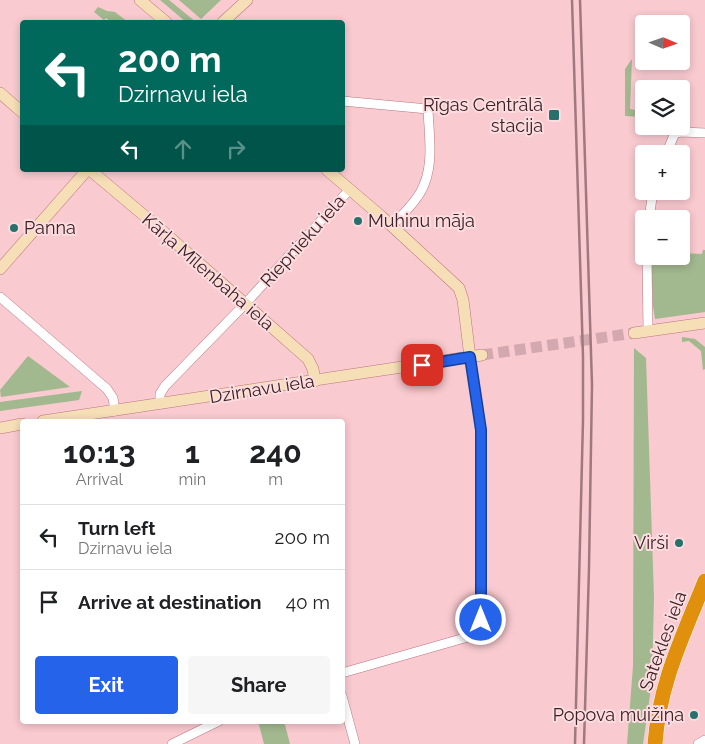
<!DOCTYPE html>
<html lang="en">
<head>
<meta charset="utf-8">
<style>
  body { margin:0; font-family:Raleway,sans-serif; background:#f6f6f6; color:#202124; height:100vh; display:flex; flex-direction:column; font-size:19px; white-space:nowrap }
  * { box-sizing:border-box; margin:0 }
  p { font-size:16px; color:#757577 }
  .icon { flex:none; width:28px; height:28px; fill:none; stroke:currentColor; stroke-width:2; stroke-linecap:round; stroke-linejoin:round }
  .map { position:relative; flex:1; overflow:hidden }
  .details { position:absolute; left:20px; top:419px; width:325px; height:305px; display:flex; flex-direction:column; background:#fff; border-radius:5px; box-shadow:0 2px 8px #0003 }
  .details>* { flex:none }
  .guide { position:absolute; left:20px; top:20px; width:325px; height:152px; border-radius:5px; box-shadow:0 2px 8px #0003; background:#00695c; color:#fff; overflow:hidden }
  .needle { width:32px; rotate:92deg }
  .fabs { position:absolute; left:635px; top:15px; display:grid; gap:10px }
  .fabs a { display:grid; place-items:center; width:55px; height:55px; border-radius:5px; background:#fff; box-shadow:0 2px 8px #0003; font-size:25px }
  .pin { position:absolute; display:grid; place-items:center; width:42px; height:42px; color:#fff; margin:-21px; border-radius:10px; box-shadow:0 2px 8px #0006 }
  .me { position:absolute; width:55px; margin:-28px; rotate:0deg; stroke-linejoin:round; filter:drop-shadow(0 0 4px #0008) }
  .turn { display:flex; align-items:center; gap:18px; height:105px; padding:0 15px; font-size:22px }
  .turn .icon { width:65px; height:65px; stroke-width:2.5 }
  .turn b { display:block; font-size:35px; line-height:42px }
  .lanes { display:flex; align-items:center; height:48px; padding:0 15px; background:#0003; justify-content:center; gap:25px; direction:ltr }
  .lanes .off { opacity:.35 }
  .eta { display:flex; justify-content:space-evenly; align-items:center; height:85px; text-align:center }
  .eta b { font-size:30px; font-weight:700; line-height:35px }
  .button { display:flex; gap:10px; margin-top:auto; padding:10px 15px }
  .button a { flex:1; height:58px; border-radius:5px; background:#2563eb; color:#fff; font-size:20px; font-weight:700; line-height:58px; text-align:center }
  .button a+a { background:#f6f6f6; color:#202124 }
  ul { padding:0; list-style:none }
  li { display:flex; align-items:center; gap:15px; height:65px; padding:0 15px; border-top:1px solid #e0e0e0 }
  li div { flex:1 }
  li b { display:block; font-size:19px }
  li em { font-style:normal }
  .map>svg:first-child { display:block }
  .green { fill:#a2b88e }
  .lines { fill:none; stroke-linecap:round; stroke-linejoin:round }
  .secondary-tunnel { stroke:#d3a8ae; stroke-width:11; stroke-dasharray:11 5.5; stroke-linecap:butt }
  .street-casing { stroke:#bb7580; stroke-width:10 }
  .secondary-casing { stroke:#bb7580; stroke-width:12 }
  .highway-casing { stroke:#fff; stroke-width:16 }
  .street { stroke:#fff; stroke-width:9 }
  .secondary { stroke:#f6deb6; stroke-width:11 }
  .highway { stroke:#e0900c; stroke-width:15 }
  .rail { stroke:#9f797e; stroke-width:2.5 }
  .route-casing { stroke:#184099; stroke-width:12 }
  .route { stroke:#2563eb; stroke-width:9 }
  .poi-dot { fill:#27706c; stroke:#fbdcdf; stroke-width:2 }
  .labels { text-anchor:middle; stroke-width:4; stroke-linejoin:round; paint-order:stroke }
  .poi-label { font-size:18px; fill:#3d2025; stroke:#fbdcdf; text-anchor:end }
  .street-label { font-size:18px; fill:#3d2025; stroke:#fbdcdf }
</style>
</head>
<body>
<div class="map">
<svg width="705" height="744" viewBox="0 0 705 744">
  <rect width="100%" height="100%" fill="#f9cad0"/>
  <path class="green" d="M160 0H169L196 22H186Z
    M179 0H221L201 19Z
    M98 7 107 11 115 12 128 22H111L106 18 104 20 94 12Z
    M632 59 630 109 643 111 642 117 625 116V69Z
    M703 250H705V312L655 319 653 306 651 256H681V253L702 254Z
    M682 337 695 339 705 347V369L703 370 701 351 689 341 682 342Z
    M634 348 646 358 654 598 652 681 643 744H627L633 666Z
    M28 356 70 387 1 397 0 390Z
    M82 391 79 400 0 411V402Z
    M258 721H284L290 744H264Z"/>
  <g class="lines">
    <path class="secondary-tunnel" d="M482 355 634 333"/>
    <defs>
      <path id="street" d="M342 101 428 109C429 137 435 168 420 193 413 205 401 216 392 226
        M666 154 675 133 682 132 705 133
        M649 219 653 191
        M647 256 648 331
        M0 297 107 389 113 398 115 411
        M160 404V394L165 386 245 304 350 189
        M342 673 468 637 481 631V429L470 357
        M342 696 355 744
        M172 744 219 721
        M698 744 705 740"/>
      <path id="secondary" d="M140 0 166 22
        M223 22 247 0
        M0 93 22 112
        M90 170 159 228 308 359 313 369 315 381
        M327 170 382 217 459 288 463 300 470 357
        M0 269 87 170
        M634 333 705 323
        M43 421 482 355
        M0 428 22 424"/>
      <path id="highway" d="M655 744C659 684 683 636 705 581"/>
    </defs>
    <use href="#street" class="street-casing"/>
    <use href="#secondary" class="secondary-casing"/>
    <use href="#highway" class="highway-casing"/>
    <use href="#street" class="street"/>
    <use href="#secondary" class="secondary"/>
    <use href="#highway" class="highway"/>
    <path class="rail" d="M572 0 583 356V420L575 744
      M580 0 592 385 589 568 584 744"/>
  </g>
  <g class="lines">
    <defs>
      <path id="route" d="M422 365 470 357 481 430V620"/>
    </defs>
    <use href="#route" class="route-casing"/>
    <use href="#route" class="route"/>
  </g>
  <g class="poi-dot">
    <rect x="548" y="109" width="12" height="12" rx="2.5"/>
    <circle cx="358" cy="221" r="5"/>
    <circle cx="14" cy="228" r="5"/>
    <circle cx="679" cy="543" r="5"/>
    <circle cx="694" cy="715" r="5"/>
  </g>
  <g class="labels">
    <g class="poi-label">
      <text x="543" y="111">Rīgas Centrālā<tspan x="543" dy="21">stacija</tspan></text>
      <text x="368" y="227" text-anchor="start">Muhinu māja</text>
      <text x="24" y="234" text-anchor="start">Panna</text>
      <text x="669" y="549">Virši</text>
      <text x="684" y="721">Popova muižiņa</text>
    </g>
    <g class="street-label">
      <text transform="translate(303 241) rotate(-48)" y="6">Riepnieku iela</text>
      <text transform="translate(208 272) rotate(41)" y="6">Kārļa Mīlenbaha iela</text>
      <text transform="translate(262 389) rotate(-9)" y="6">Dzirnavu iela</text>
      <text transform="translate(663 641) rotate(-70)" y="6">Satekles iela</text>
    </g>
  </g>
</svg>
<div class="fabs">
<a><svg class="needle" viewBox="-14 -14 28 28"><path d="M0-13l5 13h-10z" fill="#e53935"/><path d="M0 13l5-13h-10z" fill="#757577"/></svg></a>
<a><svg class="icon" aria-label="layers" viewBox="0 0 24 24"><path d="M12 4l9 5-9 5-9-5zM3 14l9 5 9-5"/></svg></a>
<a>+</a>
<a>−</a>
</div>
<div class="pin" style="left:422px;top:365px;background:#d93025"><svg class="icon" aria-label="arrive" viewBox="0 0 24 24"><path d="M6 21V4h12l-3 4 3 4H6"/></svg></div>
<svg class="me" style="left:481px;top:620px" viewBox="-20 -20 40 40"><circle r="17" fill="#2563eb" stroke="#fff" stroke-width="3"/><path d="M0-11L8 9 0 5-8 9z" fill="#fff"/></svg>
<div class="guide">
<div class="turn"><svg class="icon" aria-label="left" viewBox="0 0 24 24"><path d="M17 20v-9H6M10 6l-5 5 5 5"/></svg><div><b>200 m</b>Dzirnavu iela</div></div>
<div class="lanes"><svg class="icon" aria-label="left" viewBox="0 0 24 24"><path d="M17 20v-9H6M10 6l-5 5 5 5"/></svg><svg class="icon off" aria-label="ahead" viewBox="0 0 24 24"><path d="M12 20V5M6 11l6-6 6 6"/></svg><svg class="icon off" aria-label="right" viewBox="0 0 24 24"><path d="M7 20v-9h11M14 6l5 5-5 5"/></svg></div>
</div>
<section class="details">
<div class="eta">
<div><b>10:13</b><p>Arrival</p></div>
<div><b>1</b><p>min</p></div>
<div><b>240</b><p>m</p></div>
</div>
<ul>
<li><svg class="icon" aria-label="left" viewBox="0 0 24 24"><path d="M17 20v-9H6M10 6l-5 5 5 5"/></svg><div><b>Turn left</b><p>Dzirnavu iela</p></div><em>200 m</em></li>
<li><svg class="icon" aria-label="arrive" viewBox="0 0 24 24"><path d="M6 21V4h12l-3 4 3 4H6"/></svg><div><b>Arrive at destination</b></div><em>40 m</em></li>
</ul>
<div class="button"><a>Exit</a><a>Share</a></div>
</section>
</div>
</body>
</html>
